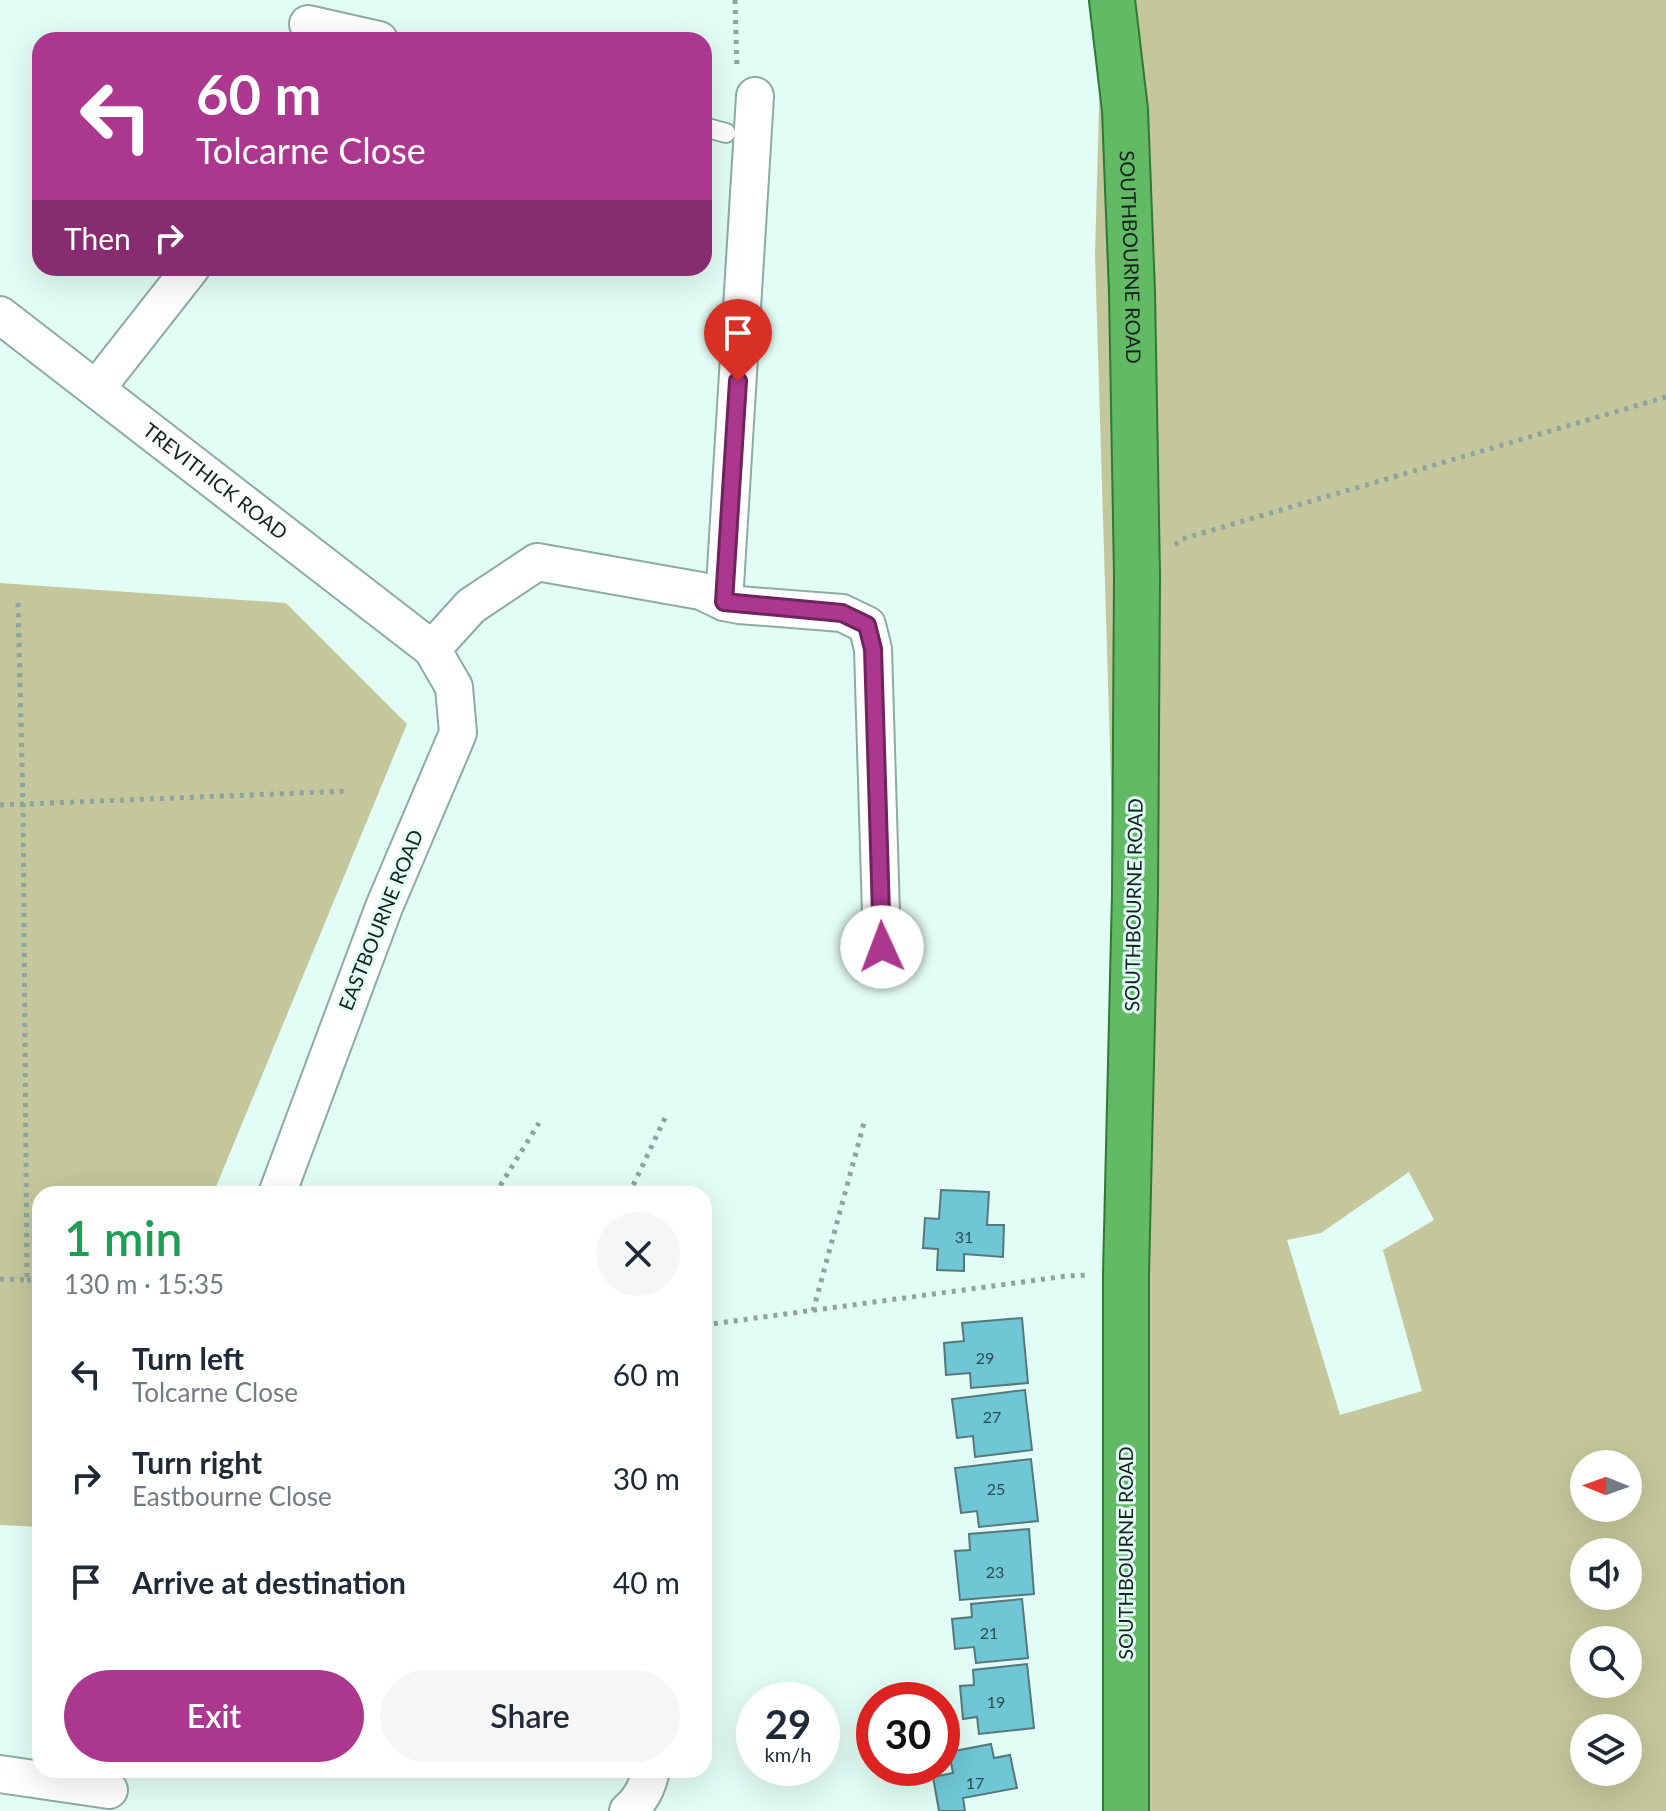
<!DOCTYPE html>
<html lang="en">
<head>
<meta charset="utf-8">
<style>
  body { margin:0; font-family:Lato,sans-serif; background:#f6f6f7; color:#1f2937; height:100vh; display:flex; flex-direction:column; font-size:30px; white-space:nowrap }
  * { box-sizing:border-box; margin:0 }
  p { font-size:26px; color:#747a83 }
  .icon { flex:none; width:44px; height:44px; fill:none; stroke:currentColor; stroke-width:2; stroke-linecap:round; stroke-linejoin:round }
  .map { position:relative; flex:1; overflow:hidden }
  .panel { position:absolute; left:32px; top:1186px; width:680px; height:592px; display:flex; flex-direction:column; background:#fff; border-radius:24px; box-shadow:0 8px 32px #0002 }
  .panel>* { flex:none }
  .hud { position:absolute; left:32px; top:32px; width:680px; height:244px; border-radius:24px; box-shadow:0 8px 32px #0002; background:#ab378f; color:#fff; overflow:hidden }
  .needle { width:52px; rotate:271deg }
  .fabs { position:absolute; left:1570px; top:1450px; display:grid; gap:16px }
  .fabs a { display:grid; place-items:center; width:72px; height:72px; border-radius:50%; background:#fff; box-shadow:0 8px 32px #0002; font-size:40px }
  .speed { position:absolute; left:736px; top:1682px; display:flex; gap:16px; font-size:40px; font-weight:700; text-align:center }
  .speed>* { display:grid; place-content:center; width:104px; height:104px; border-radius:50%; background:#fff; box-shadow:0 8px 32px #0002; line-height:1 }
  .speed small { font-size:20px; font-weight:400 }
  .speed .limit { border:12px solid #d22; background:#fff; color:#111 }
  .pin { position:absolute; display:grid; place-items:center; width:68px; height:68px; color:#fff; margin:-82px -34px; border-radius:50% 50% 50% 0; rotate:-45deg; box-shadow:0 0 8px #0007 }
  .pin .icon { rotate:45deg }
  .me { position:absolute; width:88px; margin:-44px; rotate:358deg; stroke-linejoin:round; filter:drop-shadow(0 0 6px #0008) }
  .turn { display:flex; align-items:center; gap:28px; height:168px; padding:0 32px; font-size:36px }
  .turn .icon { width:104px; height:104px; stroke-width:2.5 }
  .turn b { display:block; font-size:56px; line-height:68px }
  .then { display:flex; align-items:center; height:76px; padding:0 32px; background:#0003; gap:16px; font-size:30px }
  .round { display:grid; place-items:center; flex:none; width:84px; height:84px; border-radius:42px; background:#f6f6f7 }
  .head { display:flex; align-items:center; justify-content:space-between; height:136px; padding:0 32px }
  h1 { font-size:48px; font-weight:600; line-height:60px; color:#1e9e55 }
  .button { display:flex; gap:16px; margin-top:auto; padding:16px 32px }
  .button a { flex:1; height:92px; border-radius:48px; background:#ab378f; color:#fff; font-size:32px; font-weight:600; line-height:92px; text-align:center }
  .button a+a { background:#f6f6f7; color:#1f2937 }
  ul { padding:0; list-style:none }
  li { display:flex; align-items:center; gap:24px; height:104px; padding:0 32px }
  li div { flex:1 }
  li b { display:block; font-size:30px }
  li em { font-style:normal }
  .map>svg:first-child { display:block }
  .green { fill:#c4c79b; fill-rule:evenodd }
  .building { fill:#6fc7d5; stroke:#56777c; stroke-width:2 }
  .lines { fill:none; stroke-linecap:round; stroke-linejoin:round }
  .service-casing { stroke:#8caca3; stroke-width:22 }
  .minor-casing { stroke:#8caca3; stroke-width:40 }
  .trunk-casing { stroke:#2e7933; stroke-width:48 }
  .path { stroke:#8ea39d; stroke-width:5; stroke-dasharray:4 6; stroke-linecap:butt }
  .service { stroke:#fff; stroke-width:18 }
  .minor { stroke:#fff; stroke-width:36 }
  .trunk { stroke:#63ba64; stroke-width:44 }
  .route-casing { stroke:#6f245d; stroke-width:20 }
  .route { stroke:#ab378f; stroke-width:14 }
  .labels { text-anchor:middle; stroke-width:6; stroke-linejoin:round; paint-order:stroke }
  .number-label { font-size:16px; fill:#2c4b4c }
  .street-label { font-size:20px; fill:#15221f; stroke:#e2fdf5 }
</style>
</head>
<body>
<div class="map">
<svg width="1666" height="1811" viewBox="0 0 1666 1811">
  <rect width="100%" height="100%" fill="#e2fdf5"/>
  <path class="green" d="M1102 0H1666V1811H1126V1274L1095 255ZM1409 1172 1434 1220 1383 1250 1422 1391 1340 1415 1287 1240 1321 1233ZM1584 1464H1628V1508H1584ZM1584 1552H1628V1596H1584ZM1584 1640H1628V1684H1584ZM1584 1728H1628V1772H1584Z
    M0 583 286 603 407 724 213 1194H40V1527L0 1525Z"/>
  <path class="building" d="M941 1190 989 1192 987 1225H1004L1003 1257 964 1254V1271L937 1270 938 1249 923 1248 925 1218 939 1219Z
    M1022 1318 1028 1383 971 1388 970 1373 946 1375 944 1343 964 1341 962 1323Z
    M1025 1390 1032 1450 975 1457 973 1436 957 1438 952 1399Z
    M1031 1459 1038 1521 979 1527 977 1511 961 1513 955 1468Z
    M1029 1529 1034 1594 960 1600 955 1551 970 1550 969 1534Z
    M1022 1599 1028 1658 976 1663 974 1647 955 1649 952 1619 972 1617 971 1604Z
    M1027 1664 1034 1728 979 1734 977 1717 963 1719 960 1686 974 1685 973 1670Z
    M991 1744 994 1758 1010 1755 1017 1788 963 1798 965 1811H939L933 1777 953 1773 949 1752Z"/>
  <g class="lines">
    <defs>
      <path id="service" d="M704 127 726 133"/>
      <g id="minor">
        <path d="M308 24 379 40"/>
        <path id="s1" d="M0 315 432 649 454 687 458 733 384 907 277 1194"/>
        <path d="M96 389 191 268"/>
        <path d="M724 602 755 96"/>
        <path d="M432 649 471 606 537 562 701 591 724 602 739 605 842 613 867 625 873 649 882 947"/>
        <path d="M0 1774 109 1790"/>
        <path d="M628 1811C641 1800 648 1786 651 1770"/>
      </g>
      <g id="trunk">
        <path id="s2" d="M1112 0 1125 110 1132 292 1137 576 1135 894 1126 1274V1811"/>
      </g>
    </defs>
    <use href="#service" class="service-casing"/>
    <use href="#minor" class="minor-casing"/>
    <use href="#trunk" class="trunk-casing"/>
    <path class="path" d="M735 0 737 68
      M1175 545 1182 539 1666 397
      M0 805 350 791
      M495 1194 539 1123
      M629 1194 665 1118
      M0 1279 27 1280 23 804 18 602
      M27 1280H40
      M813 1311 864 1123
      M704 1325 1067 1276 1088 1275"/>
    <use href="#service" class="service"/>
    <use href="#minor" class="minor"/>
    <use href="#trunk" class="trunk"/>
  </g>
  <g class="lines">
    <defs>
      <path id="route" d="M738 381 724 602 842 613 867 625 873 649 882 947"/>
    </defs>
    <use href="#route" class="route-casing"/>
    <use href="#route" class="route"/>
  </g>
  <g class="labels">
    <g class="number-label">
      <text x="964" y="1243">31</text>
      <text x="985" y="1364">29</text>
      <text x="992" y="1423">27</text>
      <text x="996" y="1495">25</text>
      <text x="995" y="1578">23</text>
      <text x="989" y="1639">21</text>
      <text x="996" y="1708">19</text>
      <text x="975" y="1789">17</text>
    </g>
    <g class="street-label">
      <text dy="7" stroke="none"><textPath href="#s2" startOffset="258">SOUTHBOURNE ROAD</textPath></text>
      <text dy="7" stroke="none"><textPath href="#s1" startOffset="272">TREVITHICK ROAD</textPath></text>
      <text transform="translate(1134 905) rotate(-89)" y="7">SOUTHBOURNE ROAD</text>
      <text transform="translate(381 920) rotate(-68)" y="7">EASTBOURNE ROAD</text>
      <text transform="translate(1126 1553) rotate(-90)" y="7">SOUTHBOURNE ROAD</text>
    </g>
  </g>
</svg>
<div class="fabs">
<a><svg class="needle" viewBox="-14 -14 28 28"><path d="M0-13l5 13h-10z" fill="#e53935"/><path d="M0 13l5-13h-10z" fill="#747a83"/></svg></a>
<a><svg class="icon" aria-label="sound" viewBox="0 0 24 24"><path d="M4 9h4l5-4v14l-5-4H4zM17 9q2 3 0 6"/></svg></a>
<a><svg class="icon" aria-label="search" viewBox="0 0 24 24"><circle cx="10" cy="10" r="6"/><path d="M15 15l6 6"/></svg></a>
<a><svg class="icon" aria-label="layers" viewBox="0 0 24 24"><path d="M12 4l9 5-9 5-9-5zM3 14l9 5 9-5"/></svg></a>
</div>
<div class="speed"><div>29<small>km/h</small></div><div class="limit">30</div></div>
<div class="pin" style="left:738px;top:381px;background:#d93025"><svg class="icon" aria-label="arrive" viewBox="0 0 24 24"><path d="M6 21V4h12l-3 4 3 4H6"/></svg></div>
<svg class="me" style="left:882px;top:947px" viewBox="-20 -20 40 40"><circle r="19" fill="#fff"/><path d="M0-13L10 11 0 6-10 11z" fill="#ab378f"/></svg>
<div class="hud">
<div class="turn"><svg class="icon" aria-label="left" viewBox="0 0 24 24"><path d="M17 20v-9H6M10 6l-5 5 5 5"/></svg><div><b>60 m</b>Tolcarne Close</div></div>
<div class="then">Then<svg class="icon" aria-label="right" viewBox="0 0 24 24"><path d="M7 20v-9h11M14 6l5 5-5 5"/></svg></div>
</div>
<section class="panel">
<div class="head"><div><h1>1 min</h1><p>130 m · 15:35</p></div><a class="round"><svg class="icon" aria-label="close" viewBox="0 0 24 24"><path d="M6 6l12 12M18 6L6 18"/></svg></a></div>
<ul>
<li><svg class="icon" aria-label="left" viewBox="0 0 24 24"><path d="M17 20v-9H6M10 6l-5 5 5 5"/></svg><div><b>Turn left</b><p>Tolcarne Close</p></div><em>60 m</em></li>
<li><svg class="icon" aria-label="right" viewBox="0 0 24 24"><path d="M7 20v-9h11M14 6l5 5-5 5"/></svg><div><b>Turn right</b><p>Eastbourne Close</p></div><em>30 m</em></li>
<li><svg class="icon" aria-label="arrive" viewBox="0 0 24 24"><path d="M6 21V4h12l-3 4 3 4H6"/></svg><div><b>Arrive at destination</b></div><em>40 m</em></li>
</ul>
<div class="button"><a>Exit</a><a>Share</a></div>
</section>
</div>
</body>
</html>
